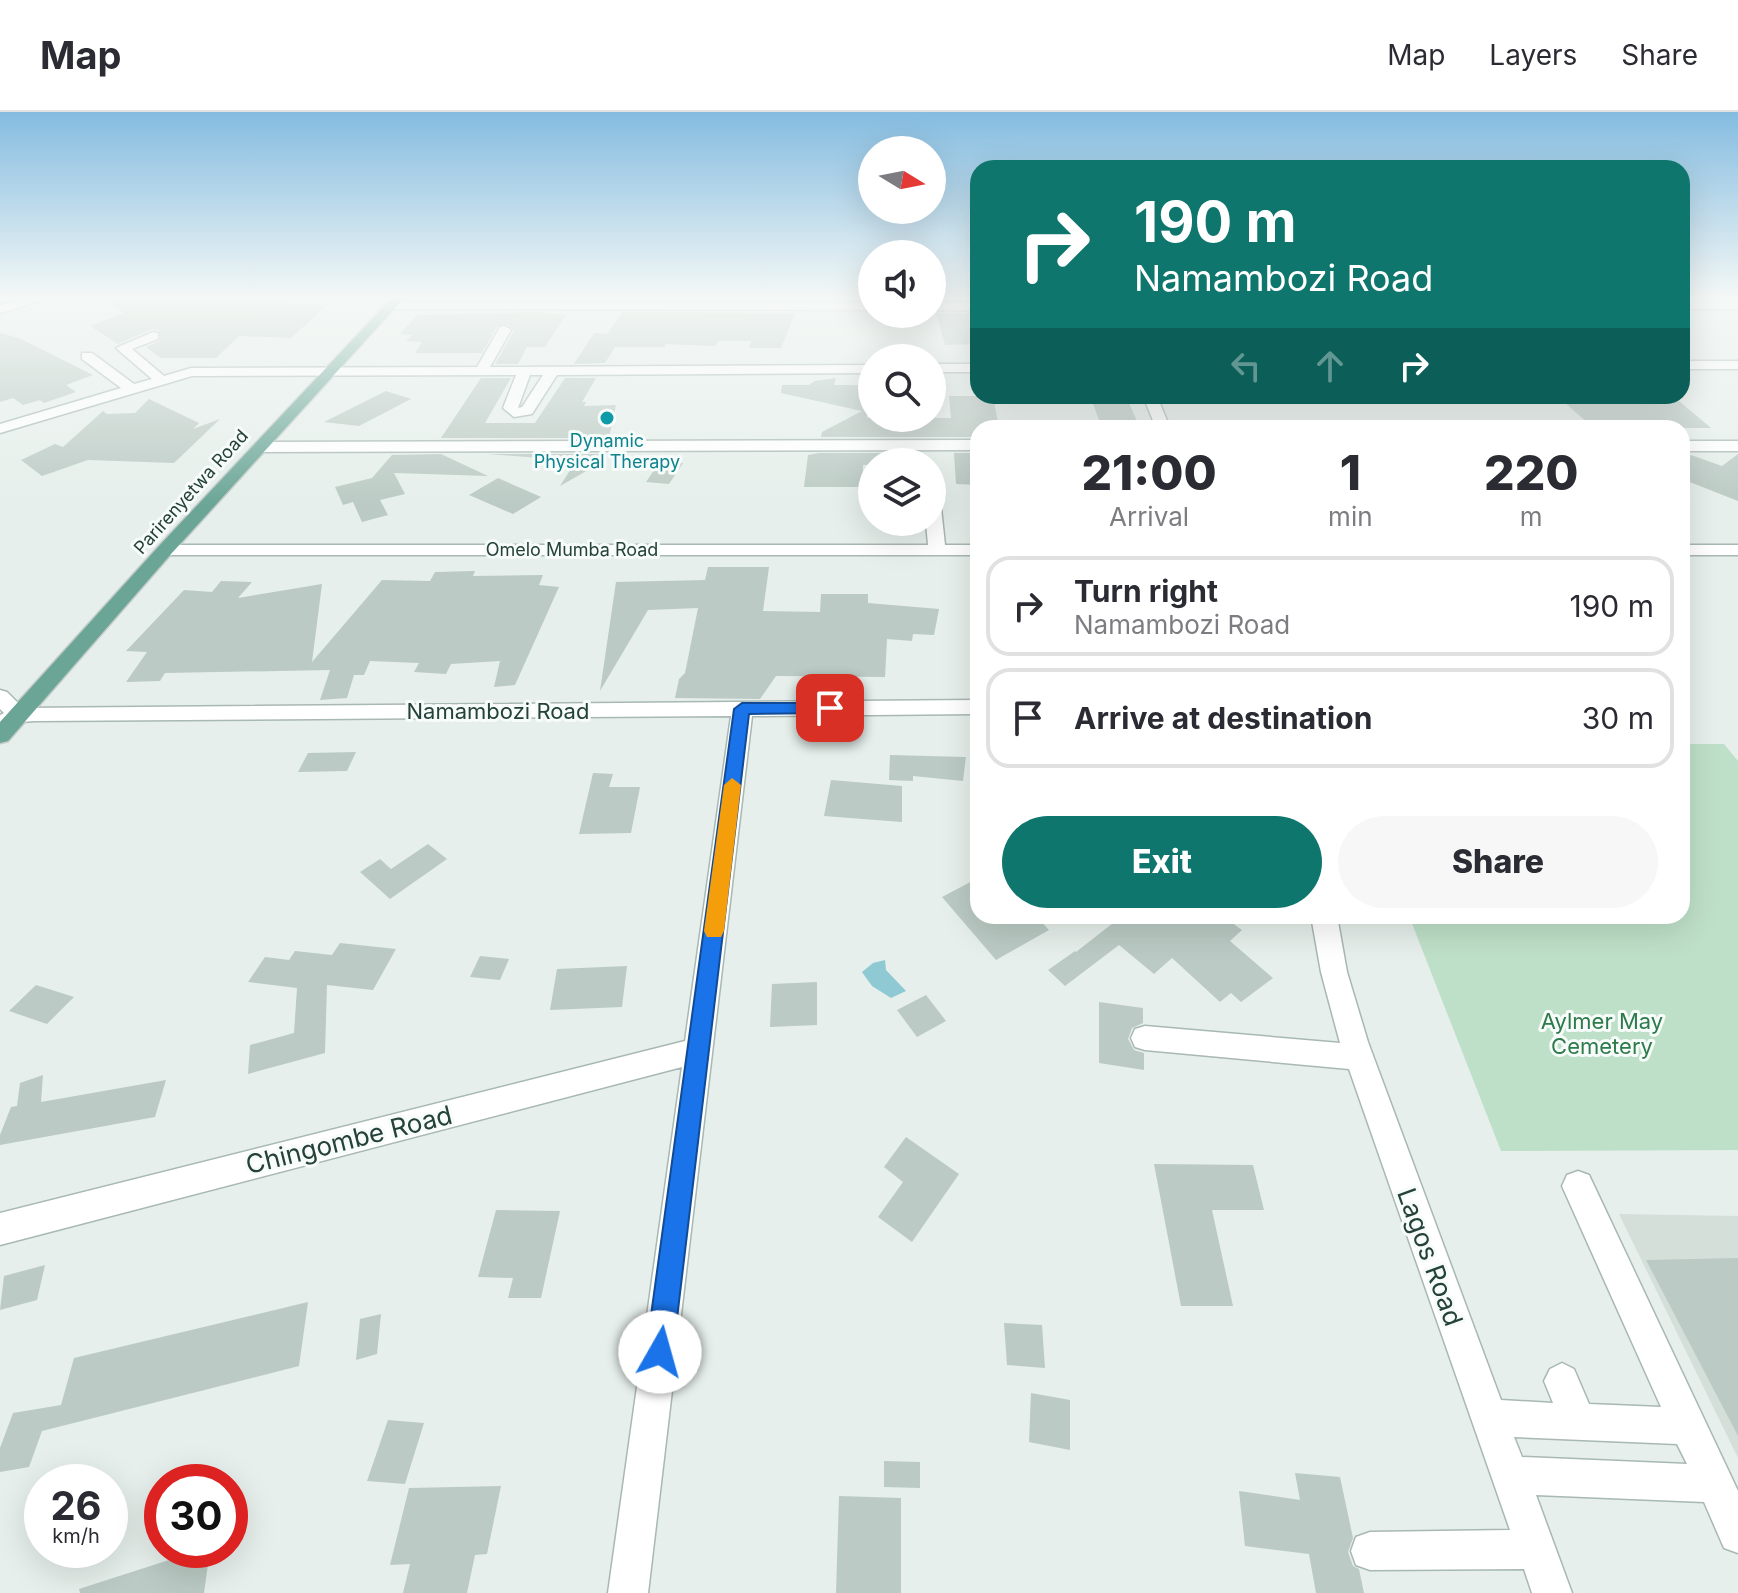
<!DOCTYPE html>
<html lang="en">
<head>
<meta charset="utf-8">
<style>
  body { margin:0; font-family:Inter,sans-serif; background:#f7f7f7; color:#2b2b33; height:100vh; display:flex; flex-direction:column; font-size:30px; white-space:nowrap }
  * { box-sizing:border-box; margin:0 }
  p { font-size:26px; color:#7c7c81 }
  .icon { flex:none; width:44px; height:44px; fill:none; stroke:currentColor; stroke-width:2; stroke-linecap:round; stroke-linejoin:round }
  .map { position:relative; flex:1; overflow:hidden }
  .side { position:absolute; left:970px; top:308px; width:720px; height:504px; display:flex; flex-direction:column; background:#fff; border-radius:24px; box-shadow:0 8px 32px #0002 }
  .side>* { flex:none }
  .guide { position:absolute; left:970px; top:48px; width:720px; height:244px; border-radius:24px; box-shadow:0 8px 32px #0002; background:#0f766e; color:#fff; overflow:hidden }
  .needle { width:52px; rotate:100deg }
  .controls { position:absolute; left:858px; top:24px; display:grid; gap:16px }
  .controls a { display:grid; place-items:center; width:88px; height:88px; border-radius:50%; background:#fff; box-shadow:0 8px 32px #0002; font-size:40px }
  .speed { position:absolute; left:24px; top:1352px; display:flex; gap:16px; font-size:40px; font-weight:700; text-align:center }
  .speed>* { display:grid; place-content:center; width:104px; height:104px; border-radius:50%; background:#fff; box-shadow:0 8px 32px #0002; line-height:1 }
  .speed small { font-size:20px; font-weight:400 }
  .speed .limit { border:12px solid #d22; background:#fff; color:#111 }
  .pin { position:absolute; display:grid; place-items:center; width:68px; height:68px; color:#fff; margin:-34px; border-radius:16px; box-shadow:0 4px 12px #0006 }
  .me { position:absolute; width:88px; margin:-44px; rotate:7deg; stroke-linejoin:round; filter:drop-shadow(0 0 6px #0008) }
  .turn { display:flex; align-items:center; gap:28px; height:168px; padding:0 32px; font-size:36px }
  .turn .icon { width:104px; height:104px; stroke-width:2.5 }
  .turn b { display:block; font-size:56px; line-height:68px }
  .lanes { display:flex; align-items:center; height:76px; padding:0 32px; background:#0003; justify-content:center; gap:40px; direction:ltr }
  .lanes .off { opacity:.35 }
  .eta { display:flex; justify-content:space-evenly; align-items:center; height:136px; text-align:center }
  .eta b { font-size:48px; font-weight:800; line-height:56px }
  .cta { display:flex; gap:16px; margin-top:auto; padding:16px 32px }
  .cta a { flex:1; height:92px; border-radius:48px; background:#0f766e; color:#fff; font-size:32px; font-weight:800; line-height:92px; text-align:center }
  .cta a+a { background:#f7f7f7; color:#2b2b33 }
  ul { padding:0; list-style:none }
  li { display:flex; align-items:center; gap:24px; height:100px; margin:0 16px 12px; padding:0 16px; border:4px solid #e1e1e2; border-radius:24px }
  li div { flex:1 }
  li b { display:block; font-size:30px }
  li em { font-style:normal }
  header { display:flex; align-items:center; gap:48px; box-sizing:border-box; height:112px; padding:0 40px; background:#fff; border-bottom:2px solid #e1e1e2 }
  header strong { font-size:38px }
  nav { display:flex; gap:44px; margin-inline-start:auto; font-size:28px }
  .map>svg:first-child { display:block }
  .built { fill:#d4dfda }
  .green { fill:#bfe0c8 }
  .water { fill:#8ec9d4 }
  .building { fill:#bbcac4 }
  .lines { fill:none; stroke-linecap:round; stroke-linejoin:round }
  .minor-casing { stroke:#a8b8b2; stroke-width:3 }
  .major-casing { stroke:#c2cac8; stroke-width:3 }
  .minor { fill:#fff; fill-rule:evenodd }
  .major { fill:#6aa596; fill-rule:evenodd }
  .route { fill:#1a73e8; stroke:#114b97; stroke-width:2 }
  .slow { fill:#f59e0b }
  .culture-dot { fill:#0f9aa8; stroke:#f7fbf9; stroke-width:3 }
  .labels { text-anchor:middle; stroke-width:6; stroke-linejoin:round; paint-order:stroke }
  .far-culture-label { font-size:18px; fill:#0d838f; stroke:#f7fbf9 }
  .far-street-label { font-size:18px; fill:#24423a; stroke:#f7fbf9 }
  .street-label { font-size:22px; fill:#24423a; stroke:#f7fbf9 }
  .park-label { font-size:22px; fill:#2d7a4b; stroke:#f7fbf9 }
  .near-street-label { font-size:26px; fill:#24423a; stroke:#f7fbf9 }
</style>
</head>
<body>
<header>
<strong>Map</strong>
<nav><a>Map</a><a>Layers</a><a>Share</a></nav>
</header>
<div class="map">
<svg width="1738" height="1481" viewBox="0 0 1738 1481">
  <rect width="100%" height="100%" fill="#e6efeb"/>
  <path class="built" d="M1619 1102 1738 1104V1346Z"/>
  <path class="green" d="M1682 632H1724L1738 649V1038L1501 1039 1409 804H1682Z"/>
  <path class="water" d="M885 848 886 858 906 879 891 886 872 874 862 860 873 851Z"/>
  <path class="building" d="M106 187H293L286 193 329 191 291 226 239 224 216 246H161L146 235 160 229 159 218 152 217 118 232 90 214 124 201Z
    M537 200 566 203 545 235H527L518 252H495L514 219 507 212 497 214 482 241H415L422 230 406 229 412 223 400 222 418 203Z
    M623 200 795 201 781 236H749L751 229H718L715 234 666 232 665 235H615L605 251 574 252 594 221 607 222Z
    M936 201H978V232L945 233Z
    M0 221 19 226 93 263 66 273 76 280 44 291 40 288 23 293 13 286 0 290Z
    M481 266H511L485 311H535L565 266H596L582 290H586L584 294 616 293 609 326H441Z
    M836 266 834 273H866L867 306H951L949 284H993L999 316H978V325H821L822 320 862 299 781 281 782 273H809L815 269Z
    M386 279 411 287 359 314 324 310Z
    M1090 284H1126L1140 316H1102Z
    M1557 284H1673L1711 316H1628L1624 310 1588 311Z
    M149 287 199 311 193 317 220 307 174 351 88 348 42 364 21 348 55 332 63 335 103 299 107 302 135 301Z
    M819 341H914V350L863 353 862 375H804L808 343Z
    M954 341H978V373L956 372Z
    M441 342 488 364 394 361 405 382 380 388 388 403 362 410 353 390 343 393 335 375 372 366 392 343Z
    M488 342H602L595 354 560 374 576 349Z
    M1738 342V389L1682 367V349L1691 343 1722 354Z
    M660 349 683 351 669 372 646 370Z
    M498 366 541 385 513 402 469 383Z
    M708 455H769L763 499 820 500 821 482H868V491L939 497 934 523 913 522 912 529 887 527 885 565 776 564 760 587 675 586 679 567 685 561 698 496 648 498 600 579 616 470 705 468Z
    M475 459 473 464 543 463 539 473 559 475 515 573 494 575 500 549 451 552 446 562 414 560 419 551 370 549 364 563H354L347 586 320 588 330 558 165 561 160 569 126 570 147 540 126 539 184 478 212 480 221 469 252 470 238 486 322 472 312 550 382 468 430 469 435 460Z
    M356 640 347 659 298 660 308 641Z
    M890 643 966 645 963 669 913 664V669L889 668Z
    M593 661 613 662 609 675H640L631 721 579 722Z
    M831 668 902 674V710L824 704Z
    M428 732 447 747 390 787 360 760 380 747 391 757Z
    M978 766V804H1036L1049 818 996 848 942 785Z
    M1122 804H1140L1149 811 1158 804H1202L1212 812 1223 804 1242 818 1230 829 1273 866 1241 890 1231 881 1220 890 1172 846 1154 862 1119 833 1065 874 1048 858 1075 839 1076 840Z
    M340 831 396 837 373 878 327 873 325 941 248 962 250 933 294 921 297 876 248 870 265 845 289 848 295 839 332 843Z
    M480 844 509 847 500 868 470 865Z
    M627 854 622 895 550 898 557 857Z
    M817 870V913L770 915 772 872Z
    M36 873 74 885 47 912 9 899Z
    M926 883 946 909 917 925 897 898Z
    M1099 890 1143 896V911L1132 916 1128 927 1134 938 1144 941V958L1099 951Z
    M43 963 41 990 166 968 155 1005 0 1033V1023L11 995 17 994 20 971Z
    M906 1025 959 1062 912 1130 878 1105 903 1070 884 1055Z
    M1154 1052 1253 1053 1264 1098H1212L1233 1194H1181Z
    M496 1098 560 1099 541 1186H508L513 1166 478 1165Z
    M1738 1146V1324L1646 1148Z
    M45 1153 37 1188 0 1198 4 1164Z
    M308 1190 299 1254 42 1319 29 1355 0 1360V1336L13 1301 61 1293 74 1246Z
    M381 1202 377 1242 356 1248 360 1207Z
    M1004 1211 1042 1213 1045 1256 1007 1253Z
    M1031 1281 1070 1288V1338L1029 1330Z
    M388 1308 424 1311 405 1372 367 1369Z
    M884 1349 920 1350V1376L884 1375Z
    M1295 1361 1340 1365 1353 1426 1348 1440 1353 1454 1359 1457 1364 1481H1316L1309 1442 1245 1434 1239 1379 1300 1388Z
    M501 1374 487 1442 475 1443 467 1481H403L410 1452 390 1453 409 1376Z
    M839 1384 901 1386V1481H836Z
    M200 1438H210L204 1481H80L79 1477Z"/>
  <g class="lines">
    <defs>
      <path id="minor" d="M27 187H46L0 201V193Z
        M1682 189H1738V197H1682Z
        M390 190H872V198L386 197 384 194Z
        M932 190H978V198H932Z
        M505 214 511 218 490 255 872 253V261L557 263 532 302 514 305 503 296 516 263 192 264 0 321V312L121 276 82 247V241H92L134 272 152 267 116 236 153 220 158 221V227L132 237 164 264 191 256 477 255 500 215ZM530 263H543L522 295 518 296Z
        M1682 249H1738V257H1682Z
        M932 252H978V260H932Z
        M1143 284H1157L1170 316H1156Z
        M978 328V338L260 340 252 335 260 330Z
        M1682 329H1738V339H1682Z
        M932 381 940 386 945 433H978V443H165L156 438 165 433H928L926 410H932Z
        M1682 433H1738V443H1682Z
        M0 578 7 580 23 596 978 588V602L752 604 648 1481H608L682 955 0 1133V1101L685 929 731 604 35 609 21 610 0 618V603L4 601 0 597Z
        M1311 804H1337L1347 860 1368 930 1501 1288 1553 1291 1544 1269 1550 1257 1562 1251 1574 1257 1589 1292 1661 1295 1562 1074 1567 1063 1578 1059 1589 1063 1738 1379V1441L1724 1436 1704 1390 1536 1383 1572 1481H1532L1524 1457 1370 1458 1356 1453 1351 1439 1356 1425 1370 1420 1510 1418 1349 957 1145 938 1135 935 1131 926 1135 917 1145 914 1340 931 1321 860ZM1514 1325 1677 1332 1687 1352 1522 1345Z"/>
      <path id="major" d="M391 187H403L171 442 8 629 0 631V610L159 434Z"/>
    </defs>
    <use href="#minor" class="minor-casing"/>
    <use href="#major" class="major-casing"/>
    <use href="#minor" class="minor"/>
    <use href="#major" class="major"/>
  </g>
  <linearGradient id="sky" x2="0" y2="1"><stop stop-color="#84bce0"/><stop offset="0.47" stop-color="#f4f8f6"/><stop offset="1" stop-color="#f4f8f6" stop-opacity="0"/></linearGradient>
  <rect width="1738" height="394" fill="url(#sky)"/>
  <path class="route" d="M742 591H830L838 596 830 601 749 602 673 1240 669 1249 660 1253 650 1249 646 1240 734 597Z"/>
  <path class="slow" d="M732 666 741 673 724 819 721 825H707L704 819 724 673Z"/>
  <circle class="culture-dot" cx="607" cy="306" r="8"/>
  <g class="labels">
    <g class="far-culture-label">
      <text x="607" y="335">Dynamic<tspan x="607" dy="21">Physical Therapy</tspan></text>
    </g>
    <g class="far-street-label">
      <text transform="translate(191 380) rotate(-48)" y="6">Parirenyetwa Road</text>
      <text x="572" y="444">Omelo Mumba Road</text>
    </g>
    <g class="street-label">
      <text x="498" y="607">Namambozi Road</text>
    </g>
    <g class="park-label">
      <text x="1602" y="917">Aylmer May<tspan x="1602" dy="25">Cemetery</tspan></text>
    </g>
    <g class="near-street-label">
      <text transform="translate(349 1028) rotate(-14)" y="9">Chingombe Road</text>
      <text transform="translate(1430 1145) rotate(70)" y="9">Lagos Road</text>
    </g>
  </g>
</svg>
<div class="controls">
<a><svg class="needle" viewBox="-14 -14 28 28"><path d="M0-13l5 13h-10z" fill="#e53935"/><path d="M0 13l5-13h-10z" fill="#7c7c81"/></svg></a>
<a><svg class="icon" aria-label="sound" viewBox="0 0 24 24"><path d="M4 9h4l5-4v14l-5-4H4zM17 9q2 3 0 6"/></svg></a>
<a><svg class="icon" aria-label="search" viewBox="0 0 24 24"><circle cx="10" cy="10" r="6"/><path d="M15 15l6 6"/></svg></a>
<a><svg class="icon" aria-label="layers" viewBox="0 0 24 24"><path d="M12 4l9 5-9 5-9-5zM3 14l9 5 9-5"/></svg></a>
</div>
<div class="speed"><div>26<small>km/h</small></div><div class="limit">30</div></div>
<div class="pin" style="left:830px;top:596px;background:#d93025"><svg class="icon" aria-label="arrive" viewBox="0 0 24 24"><path d="M6 21V4h12l-3 4 3 4H6"/></svg></div>
<svg class="me" style="left:660px;top:1240px" viewBox="-20 -20 40 40"><circle r="19" fill="#fff"/><path d="M0-13L10 11 0 6-10 11z" fill="#1a73e8"/></svg>
<div class="guide">
<div class="turn"><svg class="icon" aria-label="right" viewBox="0 0 24 24"><path d="M7 20v-9h11M14 6l5 5-5 5"/></svg><div><b>190 m</b>Namambozi Road</div></div>
<div class="lanes"><svg class="icon off" aria-label="left" viewBox="0 0 24 24"><path d="M17 20v-9H6M10 6l-5 5 5 5"/></svg><svg class="icon off" aria-label="ahead" viewBox="0 0 24 24"><path d="M12 20V5M6 11l6-6 6 6"/></svg><svg class="icon" aria-label="right" viewBox="0 0 24 24"><path d="M7 20v-9h11M14 6l5 5-5 5"/></svg></div>
</div>
<section class="side">
<div class="eta">
<div><b>21:00</b><p>Arrival</p></div>
<div><b>1</b><p>min</p></div>
<div><b>220</b><p>m</p></div>
</div>
<ul>
<li><svg class="icon" aria-label="right" viewBox="0 0 24 24"><path d="M7 20v-9h11M14 6l5 5-5 5"/></svg><div><b>Turn right</b><p>Namambozi Road</p></div><em>190 m</em></li>
<li><svg class="icon" aria-label="arrive" viewBox="0 0 24 24"><path d="M6 21V4h12l-3 4 3 4H6"/></svg><div><b>Arrive at destination</b></div><em>30 m</em></li>
</ul>
<div class="cta"><a>Exit</a><a>Share</a></div>
</section>
</div>
</body>
</html>
